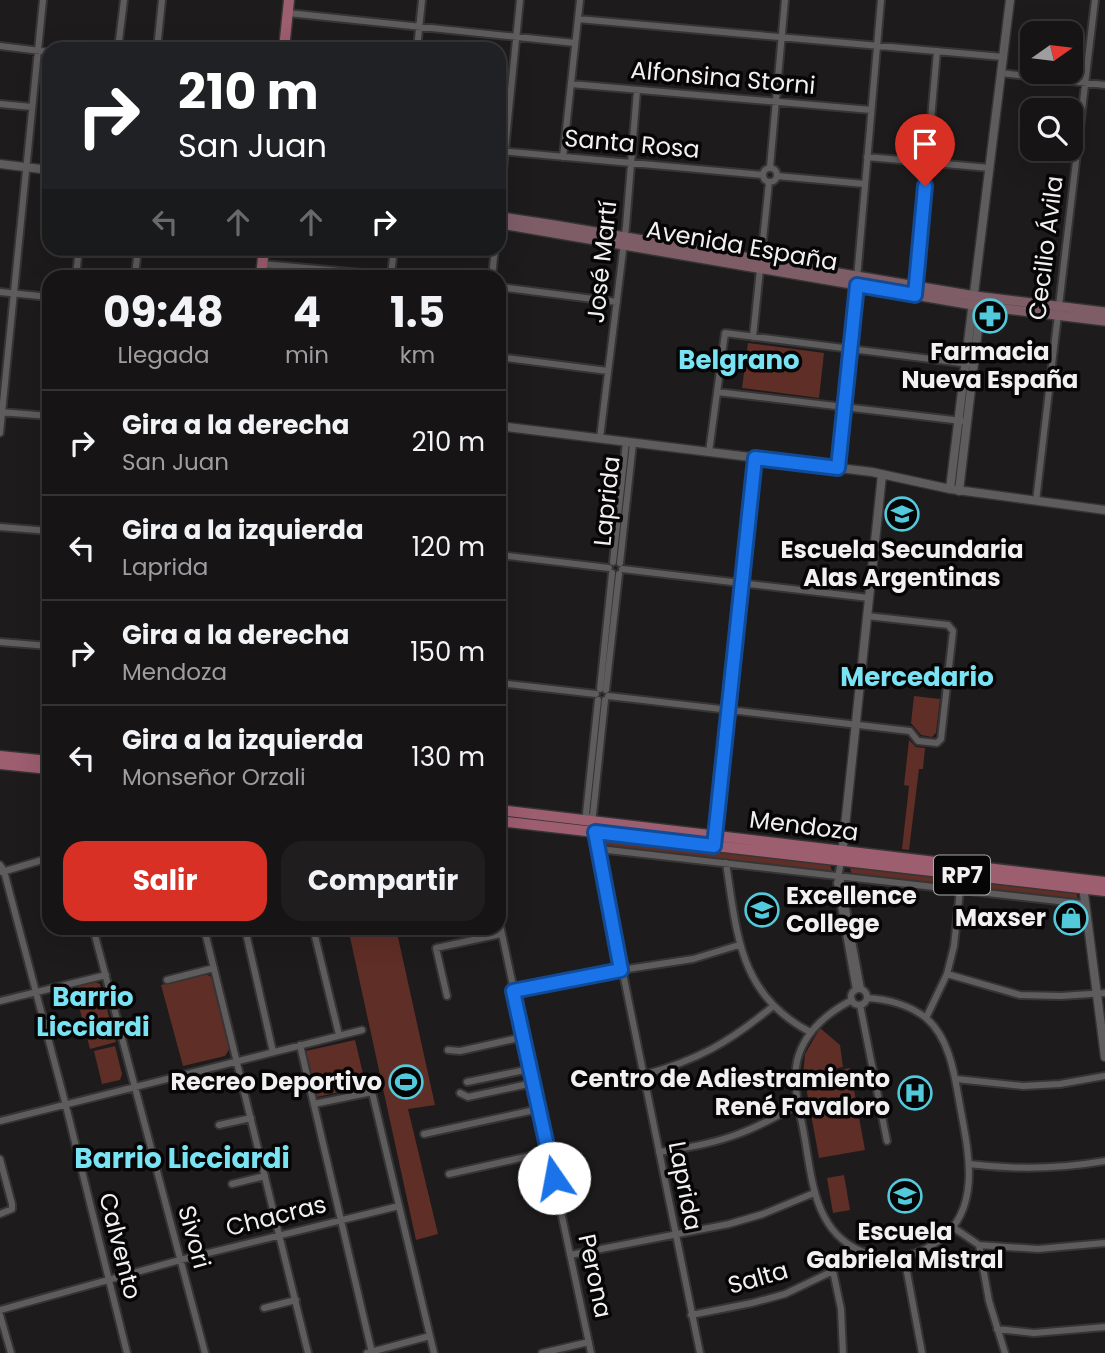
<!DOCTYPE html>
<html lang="es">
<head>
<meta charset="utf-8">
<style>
  body { margin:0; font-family:Poppins,sans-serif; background:#1f1d1e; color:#f1f3f6; height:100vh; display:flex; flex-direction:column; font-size:26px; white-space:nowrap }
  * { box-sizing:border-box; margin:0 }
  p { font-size:23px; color:#9e9ea0 }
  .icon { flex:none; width:38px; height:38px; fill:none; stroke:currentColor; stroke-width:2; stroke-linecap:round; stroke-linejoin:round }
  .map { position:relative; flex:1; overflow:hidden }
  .drawer { position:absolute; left:42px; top:270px; width:464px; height:665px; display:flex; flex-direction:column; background:#161415; border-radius:21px; box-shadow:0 7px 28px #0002,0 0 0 2px #353334 }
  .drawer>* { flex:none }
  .banner { position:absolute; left:42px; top:42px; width:464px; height:214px; border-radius:21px; box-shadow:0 7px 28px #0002,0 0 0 2px #353334; background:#202124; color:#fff; overflow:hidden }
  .needle { width:46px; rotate:76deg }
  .controls { position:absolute; left:1020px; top:21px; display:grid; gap:14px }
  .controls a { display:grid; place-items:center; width:63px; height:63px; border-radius:14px; background:#161415; box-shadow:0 7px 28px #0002,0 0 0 2px #353334; font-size:35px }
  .pin { position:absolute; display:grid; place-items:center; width:60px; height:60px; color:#fff; margin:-72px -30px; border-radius:50% 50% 50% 0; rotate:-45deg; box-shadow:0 0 7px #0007 }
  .pin .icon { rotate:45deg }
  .me { position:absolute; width:77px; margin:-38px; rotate:348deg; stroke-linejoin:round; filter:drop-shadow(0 0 5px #0008) }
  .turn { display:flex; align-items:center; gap:24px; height:147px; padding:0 21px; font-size:32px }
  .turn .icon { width:91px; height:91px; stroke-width:2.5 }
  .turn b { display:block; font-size:49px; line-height:60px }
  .lanes { display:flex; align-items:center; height:66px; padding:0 21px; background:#0003; justify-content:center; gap:35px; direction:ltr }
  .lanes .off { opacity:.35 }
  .eta { display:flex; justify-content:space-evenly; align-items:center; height:119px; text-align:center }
  .eta b { font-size:42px; font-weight:700; line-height:49px }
  .action { display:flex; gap:14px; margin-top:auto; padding:14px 21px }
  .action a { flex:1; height:80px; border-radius:21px; background:#d93025; color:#fff; font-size:28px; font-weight:700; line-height:80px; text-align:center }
  .action a+a { background:#1f1d1e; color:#f1f3f6 }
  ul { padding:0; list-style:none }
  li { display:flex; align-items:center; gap:21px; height:105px; padding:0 21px; border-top:2px solid #353334 }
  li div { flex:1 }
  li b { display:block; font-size:26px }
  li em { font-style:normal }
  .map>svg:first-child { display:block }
  .green { fill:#5f2e26 }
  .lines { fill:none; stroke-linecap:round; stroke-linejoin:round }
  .minor-casing { stroke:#363536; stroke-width:10 }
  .tertiary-casing { stroke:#363536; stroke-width:11 }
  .secondary-casing { stroke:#363536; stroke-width:12 }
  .primary-casing { stroke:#363536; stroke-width:13 }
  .minor { stroke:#5f5c5e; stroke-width:6 }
  .tertiary { stroke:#5f5c5e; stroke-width:8 }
  .secondary { stroke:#7e5d67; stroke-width:9 }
  .primary { stroke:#9d5e6f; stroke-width:10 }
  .route-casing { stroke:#114b97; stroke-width:18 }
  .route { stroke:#1a73e8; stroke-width:12 }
  .labels { text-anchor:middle; stroke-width:7; stroke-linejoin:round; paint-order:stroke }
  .shield { fill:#070607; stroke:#acaaab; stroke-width:2 }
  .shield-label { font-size:23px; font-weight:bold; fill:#f2f0f1 }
  .street-label { font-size:24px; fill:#f2f0f1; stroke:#070607 }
  .poi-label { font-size:24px; font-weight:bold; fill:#f2f0f1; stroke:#070607 }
  .neighbourhood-label { font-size:26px; font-weight:bold; fill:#7ae3f3; stroke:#070607 }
  .quarter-label { font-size:28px; font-weight:bold; fill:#7ae3f3; stroke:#070607 }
</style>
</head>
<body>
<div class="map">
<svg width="1105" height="1353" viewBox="0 0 1105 1353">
  <rect width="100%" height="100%" fill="#1d1b1c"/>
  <path class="green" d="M748 343 824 353 819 398 742 388Z
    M914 696 940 699 936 733 932 737 921 735 911 723Z
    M909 740 916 747 925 748 923 769H919L909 850 902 849 909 786 904 785Z
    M605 838 830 864 832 871 829 873 605 845 603 839Z
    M852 867 1076 891 1078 899 852 874 850 869Z
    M348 928H396L435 1105 408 1109 438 1234 416 1240Z
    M206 974 213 978 230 1048 225 1056 183 1066 161 985Z
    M95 982 100 984 116 1042 90 1049 74 987Z
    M820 1028 840 1045 843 1067 803 1075 805 1054Z
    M355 1040 366 1086 317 1097 306 1051Z
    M115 1046 122 1074 120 1080 102 1084 94 1051Z
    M850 1068 865 1150 819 1158 804 1076Z
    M844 1175 850 1210 833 1213 827 1178Z"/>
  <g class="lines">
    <defs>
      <path id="minor" d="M288 13 575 43
        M578 19 1003 57
        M0 46 49 52
        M118 49 124 0
        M157 49 162 0
        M417 49 422 0
        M1001 73 1105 85
        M571 84 871 110
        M0 104 32 107
        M499 151 763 175
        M563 157 580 0
        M867 157 990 168
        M770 167 785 0
        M763 175a7 7 0 1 1 14 0a7 7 0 1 1-14 0Z
        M777 176 865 184
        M499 210 520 0
        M262 264 395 276
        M76 276 79 248
        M135 276 138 248
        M391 276 394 248
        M492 276 495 248
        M499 287 617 302
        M916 290 937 51
        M0 292 49 297
        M753 337 769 182
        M499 357 608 371
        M717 392 962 421
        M0 412 49 416
        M0 433 43 0
        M600 438 626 226 637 90
        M499 447 501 426
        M709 452 725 333 970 364
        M838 468 856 290 881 0
        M1036 501 1095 0
        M0 527 49 531
        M499 555 609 568
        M613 562 626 442
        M620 563 633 443
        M622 569 869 598
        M0 642 49 646
        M499 683 596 694
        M600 689 612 573
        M606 690 619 574
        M608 696 910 731 918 741 937 743 941 739 953 631 948 625 867 616
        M589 821 586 814 598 700
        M589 821 593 815 605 700
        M594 830 700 1353
        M714 846 755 458
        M599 849 1085 904
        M841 861 837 883 856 990
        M726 863C737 934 739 995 810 1032
        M0 865 4 871 65 1102 127 1353
        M2 872 49 858
        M840 876 861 989
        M499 920 591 1353
        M93 928 205 1353
        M204 928 308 1353
        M271 928 246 933 273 1052
        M313 928 339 1035
        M947 974 1020 995 1061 996 1105 993
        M167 980 214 968
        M851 997a8 8 0 1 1 16 0a8 8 0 1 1-16 0Z
        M514 991 621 970 693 959 739 945
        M447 996 436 948 501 934
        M852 1000C827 1013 804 1032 797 1061 792 1084 800 1111 804 1134 812 1179 814 1231 861 1251 875 1256 888 1259 903 1256 916 1255 930 1247 941 1239 982 1207 968 1150 960 1106 955 1077 950 1038 926 1018 910 1005 887 999 867 998
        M0 1001 106 975
        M860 1005 887 1141
        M926 1018 947 974 954 946 960 890
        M300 1045 372 1353
        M448 1050 460 1051 523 1037
        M643 1075C698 1060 728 1043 772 1007
        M956 1079 1023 1086 1060 1084 1105 1076
        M467 1082 530 1069
        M460 1093 468 1097 533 1083
        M314 1104 372 1092 434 1353
        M0 1121 362 1030
        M219 1125 251 1118
        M424 1134 539 1109
        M659 1152C718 1144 748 1134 799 1104
        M0 1159 12 1204V1209L0 1214
        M969 1164C1016 1170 1059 1169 1105 1161
        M449 1174 548 1152
        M232 1184 265 1176
        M954 1228 979 1245 1038 1249 1105 1243
        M979 1245 989 1301 1005 1353
        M570 1255 729 1224 763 1214 814 1193
        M904 1256 922 1353
        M264 1308 296 1300
        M0 1310 180 1260 399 1206
        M0 1315 11 1353
        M691 1315 752 1303 785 1294 833 1271
        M997 1329 1034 1333 1105 1327
        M367 1353 430 1336
        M542 1353 589 1342
        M843 1353 841 1309 833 1271 844 1258 848 1245"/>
      <path id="tertiary" d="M0 164 49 170
        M499 426 872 472 950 489 1105 510
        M950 489 1010 0
        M959 491 981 303
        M842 855 882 475
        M1083 886 1105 1057"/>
      <path id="secondary" d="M499 220 508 218 554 225 975 296 1105 312
        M499 221 507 225 973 305 1105 321"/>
      <path id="primary" d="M284 49 289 0
        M261 276 264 248
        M0 756 49 761
        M0 764 49 769
        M499 810 1105 882
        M499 821 1105 891"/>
    </defs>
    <use href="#minor" class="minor-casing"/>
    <use href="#tertiary" class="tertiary-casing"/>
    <use href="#secondary" class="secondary-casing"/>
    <use href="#primary" class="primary-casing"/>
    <use href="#minor" class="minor"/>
    <use href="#tertiary" class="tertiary"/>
    <use href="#secondary" class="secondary"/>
    <use href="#primary" class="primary"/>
  </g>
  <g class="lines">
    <defs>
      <path id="route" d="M554 1178 513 991 621 970 595 832 714 846 755 458 838 468 857 285 915 295 925 186"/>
    </defs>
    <use href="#route" class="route-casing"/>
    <use href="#route" class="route"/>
  </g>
  <defs>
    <symbol id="pharmacy-ring" viewBox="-11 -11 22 22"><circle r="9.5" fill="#070607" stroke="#53cadc" stroke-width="1.5"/><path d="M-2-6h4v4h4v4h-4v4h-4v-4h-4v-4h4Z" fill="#53cadc"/></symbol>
    <symbol id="school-ring" viewBox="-11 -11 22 22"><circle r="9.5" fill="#070607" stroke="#53cadc" stroke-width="1.5"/><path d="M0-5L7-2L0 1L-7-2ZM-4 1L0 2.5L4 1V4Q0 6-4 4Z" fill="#53cadc"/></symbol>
    <symbol id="shop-ring" viewBox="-11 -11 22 22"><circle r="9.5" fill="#070607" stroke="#53cadc" stroke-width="1.5"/><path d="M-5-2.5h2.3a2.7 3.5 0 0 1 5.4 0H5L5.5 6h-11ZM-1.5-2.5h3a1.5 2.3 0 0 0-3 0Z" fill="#53cadc"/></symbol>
    <symbol id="stadium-ring" viewBox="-11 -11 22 22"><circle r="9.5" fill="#070607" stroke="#53cadc" stroke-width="1.5"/><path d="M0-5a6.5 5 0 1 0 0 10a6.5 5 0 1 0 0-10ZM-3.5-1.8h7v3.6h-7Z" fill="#53cadc"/></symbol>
    <symbol id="hospital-ring" viewBox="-11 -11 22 22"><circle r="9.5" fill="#070607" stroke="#53cadc" stroke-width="1.5"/><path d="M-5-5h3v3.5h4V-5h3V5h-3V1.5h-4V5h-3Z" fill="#53cadc"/></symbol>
  </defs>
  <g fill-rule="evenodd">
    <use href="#pharmacy-ring" x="971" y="297" width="38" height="38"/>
    <use href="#school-ring" x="883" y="495" width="38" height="38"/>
    <use href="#school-ring" x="743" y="891" width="38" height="38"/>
    <use href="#shop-ring" x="1052" y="899" width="38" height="38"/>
    <use href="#stadium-ring" x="387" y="1063" width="38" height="38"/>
    <use href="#hospital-ring" x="896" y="1074" width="38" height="38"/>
    <use href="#school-ring" x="886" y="1177" width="38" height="38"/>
  </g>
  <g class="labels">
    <rect class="shield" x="934" y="855.5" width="56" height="39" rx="5"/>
    <g class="shield-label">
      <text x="962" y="883">RP7</text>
    </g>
    <g class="street-label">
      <text transform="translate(723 78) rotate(5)" y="8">Alfonsina Storni</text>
      <text transform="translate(632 144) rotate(5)" y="8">Santa Rosa</text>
      <text transform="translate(742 246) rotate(10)" y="8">Avenida España</text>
      <text transform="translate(1046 248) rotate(-83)" y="8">Cecilio Ávila</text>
      <text transform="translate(602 262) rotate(-84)" y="8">José Martí</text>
      <text transform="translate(607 501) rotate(-84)" y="8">Laprida</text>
      <text transform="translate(804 826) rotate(7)" y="8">Mendoza</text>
      <text transform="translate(685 1186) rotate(79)" y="8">Laprida</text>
      <text transform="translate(276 1216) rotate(-14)" y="8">Chacras</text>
      <text transform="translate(194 1237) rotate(75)" y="8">Sivori</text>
      <text transform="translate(120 1246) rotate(76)" y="8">Calvento</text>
      <text transform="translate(595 1276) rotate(78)" y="8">Perona</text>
      <text transform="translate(758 1278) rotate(-16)" y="8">Salta</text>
    </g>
    <g class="poi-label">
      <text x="990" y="360">Farmacia<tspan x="990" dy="28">Nueva España</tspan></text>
      <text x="902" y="558">Escuela Secundaria<tspan x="902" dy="28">Alas Argentinas</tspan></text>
      <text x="786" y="904" text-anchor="start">Excellence<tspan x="786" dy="28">College</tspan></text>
      <text x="1046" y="926" text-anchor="end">Maxser</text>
      <text x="890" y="1087" text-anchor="end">Centro de Adiestramiento<tspan x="890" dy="28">René Favaloro</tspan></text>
      <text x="382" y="1090" text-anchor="end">Recreo Deportivo</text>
      <text x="905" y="1240">Escuela<tspan x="905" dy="28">Gabriela Mistral</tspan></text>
    </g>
    <g class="neighbourhood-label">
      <text x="739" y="369">Belgrano</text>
      <text x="917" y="686">Mercedario</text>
      <text x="93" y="1006">Barrio<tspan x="93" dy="30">Licciardi</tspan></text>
    </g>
    <g class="quarter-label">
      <text x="182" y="1168">Barrio Licciardi</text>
    </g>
  </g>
</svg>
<div class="controls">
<a><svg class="needle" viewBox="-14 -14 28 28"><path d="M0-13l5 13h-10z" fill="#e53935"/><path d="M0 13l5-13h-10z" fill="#9e9ea0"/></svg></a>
<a><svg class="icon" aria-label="search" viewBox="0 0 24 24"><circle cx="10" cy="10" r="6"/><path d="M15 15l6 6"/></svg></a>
</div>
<div class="pin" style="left:925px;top:186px;background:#d93025"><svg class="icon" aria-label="arrive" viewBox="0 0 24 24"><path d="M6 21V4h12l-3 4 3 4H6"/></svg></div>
<svg class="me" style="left:554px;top:1178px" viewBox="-20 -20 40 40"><circle r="19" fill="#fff"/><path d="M0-13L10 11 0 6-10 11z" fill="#1a73e8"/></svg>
<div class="banner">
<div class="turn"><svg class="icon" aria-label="right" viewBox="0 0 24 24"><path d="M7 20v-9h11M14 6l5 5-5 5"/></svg><div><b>210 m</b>San Juan</div></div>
<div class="lanes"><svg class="icon off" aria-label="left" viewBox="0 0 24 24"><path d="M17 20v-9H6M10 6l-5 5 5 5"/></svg><svg class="icon off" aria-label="ahead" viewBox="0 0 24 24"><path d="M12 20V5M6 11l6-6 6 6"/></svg><svg class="icon off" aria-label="ahead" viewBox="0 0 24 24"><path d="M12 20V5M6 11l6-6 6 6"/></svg><svg class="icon" aria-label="right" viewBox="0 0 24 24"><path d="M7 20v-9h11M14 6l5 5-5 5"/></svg></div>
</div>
<section class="drawer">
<div class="eta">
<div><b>09:48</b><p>Llegada</p></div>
<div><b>4</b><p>min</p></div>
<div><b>1.5</b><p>km</p></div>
</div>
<ul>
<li><svg class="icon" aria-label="right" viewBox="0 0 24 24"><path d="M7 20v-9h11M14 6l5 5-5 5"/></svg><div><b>Gira a la derecha</b><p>San Juan</p></div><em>210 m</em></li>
<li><svg class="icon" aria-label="left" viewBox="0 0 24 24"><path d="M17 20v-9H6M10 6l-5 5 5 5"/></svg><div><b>Gira a la izquierda</b><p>Laprida</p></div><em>120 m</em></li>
<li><svg class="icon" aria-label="right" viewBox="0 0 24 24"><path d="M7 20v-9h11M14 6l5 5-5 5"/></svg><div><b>Gira a la derecha</b><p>Mendoza</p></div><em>150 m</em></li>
<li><svg class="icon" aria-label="left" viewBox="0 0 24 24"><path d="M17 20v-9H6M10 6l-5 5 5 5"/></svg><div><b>Gira a la izquierda</b><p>Monseñor Orzali</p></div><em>130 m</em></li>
</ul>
<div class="action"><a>Salir</a><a>Compartir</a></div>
</section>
</div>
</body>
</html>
